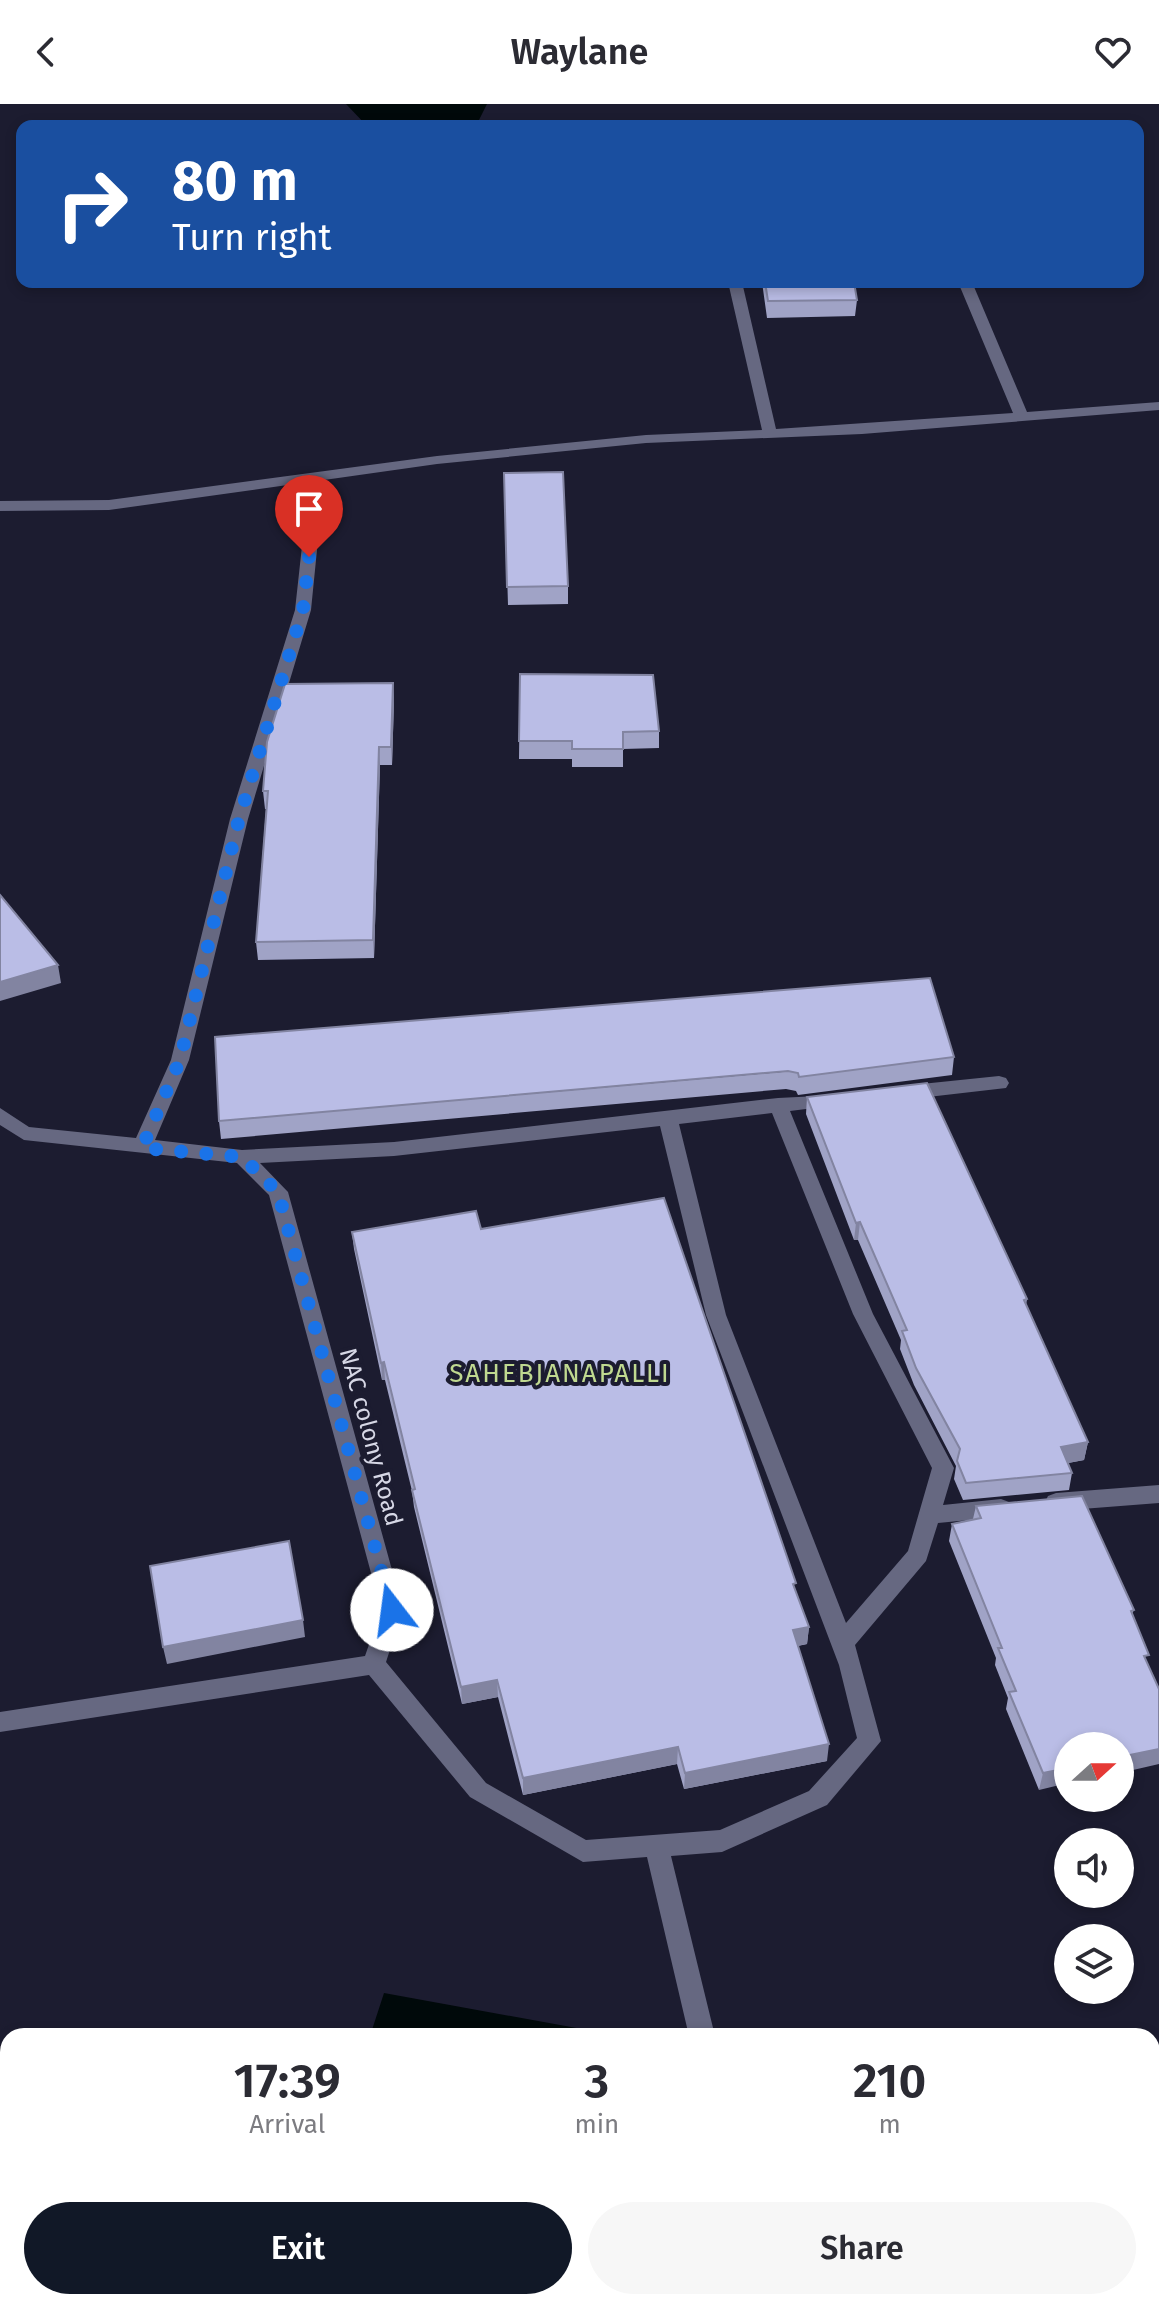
<!DOCTYPE html>
<html lang="en">
<head>
<meta charset="utf-8">
<style>
  body { margin:0; font-family:"Fira Sans",sans-serif; background:#f7f7f7; color:#2b2b33; height:100vh; display:flex; flex-direction:column; font-size:30px; white-space:nowrap }
  * { box-sizing:border-box; margin:0 }
  p { font-size:26px; color:#7c7c81 }
  .icon { flex:none; width:44px; height:44px; fill:none; stroke:currentColor; stroke-width:2; stroke-linecap:round; stroke-linejoin:round }
  .map { position:relative; flex:1; overflow:hidden }
  .sheet { position:absolute; left:0px; top:1924px; width:1160px; height:282px; display:flex; flex-direction:column; background:#fff; border-radius:24px 24px 0 0; box-shadow:0 4px 12px #0003 }
  .sheet>* { flex:none }
  .guide { position:absolute; left:16px; top:16px; width:1128px; height:168px; border-radius:16px; box-shadow:0 4px 12px #0003; background:#1a4fa0; color:#fff; overflow:hidden }
  .needle { width:52px; rotate:69deg }
  .controls { position:absolute; left:1054px; top:1628px; display:grid; gap:16px }
  .controls a { display:grid; place-items:center; width:80px; height:80px; border-radius:50%; background:#fff; box-shadow:0 4px 12px #0003; font-size:40px }
  .pin { position:absolute; display:grid; place-items:center; width:68px; height:68px; color:#fff; margin:-82px -34px; border-radius:50% 50% 50% 0; rotate:-45deg; box-shadow:0 0 8px #0007 }
  .pin .icon { rotate:45deg }
  .me { position:absolute; width:88px; margin:-44px; rotate:345deg; stroke-linejoin:round; filter:drop-shadow(0 0 6px #0008) }
  .turn { display:flex; align-items:center; gap:28px; height:168px; padding:0 24px; font-size:36px }
  .turn .icon { width:104px; height:104px; stroke-width:2.5 }
  .turn b { display:block; font-size:56px; line-height:68px }
  .eta { display:flex; justify-content:space-evenly; align-items:center; height:136px; text-align:center }
  .eta b { font-size:48px; font-weight:600; line-height:56px }
  .action { display:flex; gap:16px; margin-top:auto; padding:16px 24px }
  .action a { flex:1; height:92px; border-radius:48px; background:#111827; color:#fff; font-size:32px; font-weight:600; line-height:92px; text-align:center }
  .action a+a { background:#f7f7f7; color:#2b2b33 }
  header { display:flex; justify-content:space-between; align-items:center; height:104px; padding:0 24px; background:#fff; font-size:36px; font-weight:600 }
  .map>svg:first-child { display:block }
  .water { fill:#00090a }
  .lines { fill:none; stroke-linecap:round; stroke-linejoin:round }
  .minor { fill:#666881; fill-rule:evenodd }
  .wall { fill:#a0a3c6 }
  .shaded-wall { fill:#8284a1 }
  .building { fill:#babde6; stroke:#8284a1; stroke-width:2 }
  .route { stroke:#1a73e8; stroke-width:14; stroke-dasharray:0 25.2 }
  .labels { text-anchor:middle; stroke-width:8; stroke-linejoin:round; paint-order:stroke }
  .street-label { font-size:24px; fill:#d6d7e5; stroke:#1c1c30 }
  .neighbourhood-label { font-size:26px; letter-spacing:2px; fill:#c0d990; stroke:#1c1c30 }
</style>
</head>
<body>
<header><svg class="icon" aria-label="back" viewBox="0 0 24 24"><path d="M15 5l-7 7 7 7"/></svg>Waylane<svg class="icon" aria-label="heart" viewBox="0 0 24 24"><path d="M12 20l-8-8c-3-5 5-10 8-4 3-6 11-1 8 4z"/></svg></header>
<div class="map">
<svg width="1159" height="2205" viewBox="0 0 1159 2205">
  <rect width="100%" height="100%" fill="#1c1c30"/>
  <path class="water" d="M346 0H487L476 22H367Z
    M384 1889 582 1925 589 1932H370Z
    M388 2198H728L731 2205H389Z"/>
  <g class="lines">
    <path class="minor" d="M728 178H742L776 325 1013 309 958 178H972L1027 308 1159 298V306L862 330 646 339 437 360 324 376 311 506 248 715 189 956 155 1036 242 1046 394 1038 778 994 838 991 841 996 838 1001 790 1007 873 1210 954 1364 943 1401 1001 1395 1009 1398 1012 1404 1009 1410 1001 1413 938 1419 926 1457 855 1541 881 1637 827 1701 722 1748 671 1752 715 1932H689L647 1753 583 1758 470 1693 369 1571 0 1628V1608L365 1552 381 1506 269 1091 237 1059 24 1036 0 1021V1004L29 1023 136 1034 171 956 230 715 295 506 309 378 109 406 0 407V397L109 396 437 352 646 331 762 326ZM772 1009 853 1210 932 1364 908 1447 846 1519 726 1211 679 1020ZM660 1022 706 1211 839 1561 857 1634 809 1687 720 1726 586 1736 486 1679 386 1558 403 1506 288 1088 260 1059 394 1052Z
      M999 972 1006 974 1009 979 1006 984 902 996 892 989 902 982Z
      M1159 1381V1399L1056 1407 1048 1404 1045 1398 1048 1392 1056 1389Z
      M787 2198H815L818 2205H790Z"/>
  </g>
  <path class="wall" d="M762 178H854L857 196 855 212 767 214Z
    M504 369 568 482V500L508 501Z
    M520 570 659 627V644L623 645V663H572V655H519Z
    M393 579 394 597 392 661H380L374 854 258 856 256 838 266 705H265L263 687Z
    M954 953 952 971 798 991 796 987 786 985 221 1035 219 1017Z
    M807 993 1027 1195 1026 1201 1088 1338 1084 1356 1068 1359 1072 1369 1069 1386 963 1396 954 1375 956 1362 914 1281 900 1245 901 1236 858 1136H854L806 1010Z
    M481 1125 795 1486 809 1523 807 1540 798 1542 827 1657 684 1685 677 1660 523 1691 498 1593 462 1600 414 1403 412 1387 385 1276H382L354 1145 352 1128Z
    M976 1402 1134 1506 1039 1686 1006 1605 1008 1594 995 1561 996 1554 949 1437 952 1420 973 1415Z"/>
  <path class="shaded-wall" d="M393 579 394 597 392 661 391 643Z
    M379 643 380 661 374 854 373 836Z
    M58 861 61 879 0 897V878Z
    M860 1118 858 1136H854L856 1119Z
    M384 1258 385 1276H382L381 1259Z
    M1088 1338 1084 1356 1058 1361 1061 1343Z
    M303 1516 305 1533 167 1560 163 1543Z
    M809 1523 807 1540 791 1543 793 1526Z
    M497 1576 498 1593 462 1600 461 1583Z
    M829 1640 827 1657 684 1685 685 1669Z
    M678 1643 677 1660 523 1691V1674Z
    M1159 1645V1660L1120 1669V1653Z
    M1068 1664V1679L1039 1686 1043 1669Z"/>
  <path class="building" d="M765 178H854L857 196 768 197Z
    M563 368 568 482 507 483 504 369Z
    M520 570 653 571 659 627 623 628V645H572V637H519Z
    M393 579 391 643H379L373 836 256 838 268 687H263L267 638 285 580Z
    M0 791 58 861 0 878Z
    M930 874 954 953 799 973 798 969 788 967 219 1017 215 933Z
    M927 979 1027 1195 1024 1196 1088 1338 1061 1343 1072 1369 966 1379 957 1357 960 1345 916 1264 902 1227 907 1226 860 1118 856 1119 807 993Z
    M664 1094 796 1479 793 1480 809 1523 793 1526 829 1640 685 1669 678 1643 523 1674 497 1576 461 1583 412 1386 415 1385 384 1258 381 1259 352 1128 476 1107 481 1125Z
    M1082 1392 1134 1506 1131 1507 1149 1551 1144 1552 1159 1585V1645L1120 1653V1642H1068V1664L1043 1669 1009 1588 1016 1587 998 1544H1002L952 1420 981 1414 976 1402Z
    M289 1437 303 1516 163 1543 150 1462Z"/>
  <g class="lines">
    <path class="route" d="M309 453 303 506 239 715 180 956 142 1044 242 1053 278 1088 392 1506"/>
  </g>
  <g class="labels">
    <g class="street-label">
      <text transform="translate(371 1333) rotate(75)" y="8">NAC colony Road</text>
    </g>
    <g class="neighbourhood-label">
      <text x="560" y="1278">SAHEBJANAPALLI</text>
    </g>
  </g>
</svg>
<div class="controls">
<a><svg class="needle" viewBox="-14 -14 28 28"><path d="M0-13l5 13h-10z" fill="#e53935"/><path d="M0 13l5-13h-10z" fill="#7c7c81"/></svg></a>
<a><svg class="icon" aria-label="sound" viewBox="0 0 24 24"><path d="M4 9h4l5-4v14l-5-4H4zM17 9q2 3 0 6"/></svg></a>
<a><svg class="icon" aria-label="layers" viewBox="0 0 24 24"><path d="M12 4l9 5-9 5-9-5zM3 14l9 5 9-5"/></svg></a>
</div>
<div class="pin" style="left:309px;top:453px;background:#d93025"><svg class="icon" aria-label="arrive" viewBox="0 0 24 24"><path d="M6 21V4h12l-3 4 3 4H6"/></svg></div>
<svg class="me" style="left:392px;top:1506px" viewBox="-20 -20 40 40"><circle r="19" fill="#fff"/><path d="M0-13L10 11 0 6-10 11z" fill="#1a73e8"/></svg>
<div class="guide">
<div class="turn"><svg class="icon" aria-label="right" viewBox="0 0 24 24"><path d="M7 20v-9h11M14 6l5 5-5 5"/></svg><div><b>80 m</b>Turn right</div></div>
</div>
<section class="sheet">
<div class="eta">
<div><b>17:39</b><p>Arrival</p></div>
<div><b>3</b><p>min</p></div>
<div><b>210</b><p>m</p></div>
</div>
<div class="action"><a>Exit</a><a>Share</a></div>
</section>
</div>
</body>
</html>
